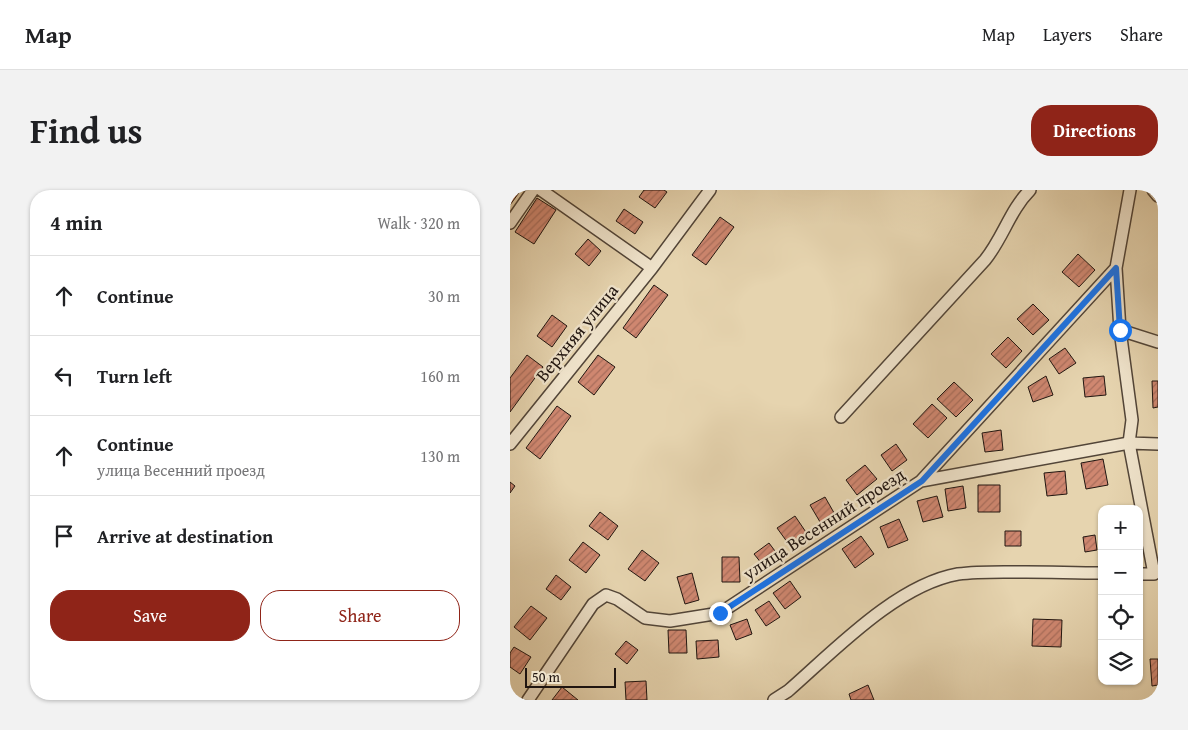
<!DOCTYPE html>
<meta charset="utf-8">
<style>
:root{--surface:#fff;--page:#f2f2f2;--text:#202124;--muted:#757577;--line:#e0e0e0;--accent:#8f2418}
body{margin:0;font-family:"Gentium Book Plus",serif;background:var(--page);color:var(--text)}
.controls{position:absolute;right:15px;bottom:15px;display:grid;overflow:hidden;border-radius:10px;box-shadow:0 1px 4px #0004}
.controls button{width:45px;height:45px;display:grid;place-items:center;padding:0;border:0;border-bottom:1px solid var(--line);background:var(--surface);color:var(--text);font:25px sans-serif}
.scale{position:absolute;left:15px;bottom:12px;width:91px;box-sizing:border-box;padding-left:5px;border:2px solid #201510;border-top:0;font-size:14px;line-height:18px;white-space:nowrap;color:#201510;-webkit-text-stroke:4px #efe3cb;paint-order:stroke}
.stop{position:absolute;width:15px;height:15px;margin:-11px;border:4px solid #1a73e8;border-radius:50%;background:#fff}
.stop.end{background:#1a73e8;border-color:#fff;box-shadow:0 1px 5px #0008}
.list{margin:0;padding:0;list-style:none}
h2{display:flex;justify-content:space-between;align-items:center;height:65px;margin:0;padding:0 20px;font-size:21px}
h2 small{font-size:16px;font-weight:400;color:var(--muted)}
.list li{display:grid;grid-template-columns:32px 1fr auto;gap:15px;align-items:center;box-sizing:border-box;height:80px;padding:0 20px;border-top:1px solid var(--line)}
.list b{display:block;font-size:19px;white-space:nowrap}
.list p{margin:0;font-size:16px;white-space:nowrap;color:var(--muted)}
.list em{font-size:16px;font-style:normal;color:var(--muted)}
.actions{display:flex;gap:10px;padding:15px 20px}
.actions a{flex:1;padding:11px 0;border:1px solid var(--accent);border-radius:20px;text-align:center;font-size:18px;color:var(--accent)}
.actions .main{background:var(--accent);color:#fff}
.icon{flex:none;width:28px;height:28px;fill:none;stroke:currentColor;stroke-width:2;stroke-linecap:round;stroke-linejoin:round}
.map{position:relative;flex:none;width:648px;height:510px;overflow:hidden;border-radius:20px}
header{display:flex;align-items:center;gap:30px;box-sizing:border-box;height:70px;padding:0 25px;background:var(--surface);border-bottom:1px solid var(--line)}
header strong{font-size:24px}
nav{display:flex;gap:28px;margin-inline-start:auto;font-size:18px}
.intro{display:flex;align-items:center;justify-content:space-between;box-sizing:border-box;height:120px;padding:0 30px}
h1{margin:0;font-size:35px}
.button{padding:12px 22px;border-radius:20px;background:var(--accent);color:#fff;font-size:18px;font-weight:700}
main{display:flex;gap:30px;padding:0 30px}
aside{flex:1;background:var(--surface);border-radius:20px;box-shadow:0 1px 4px #0004}
.map>svg:first-child{display:block}
.building{fill:url(#building-hatch);stroke:#201510}
.lines{fill:none;stroke-linecap:round;stroke-linejoin:round}
.minor-casing{stroke:#524538;stroke-width:14}
.minor{stroke:#efe3cb;stroke-width:11}
.route{stroke:#1a73e8;stroke-width:6}
.labels{text-anchor:middle;stroke-width:4.5;stroke-linejoin:round;paint-order:stroke}
.street-label{font-size:18px;fill:#201510;stroke:#efe3cb}
</style>
<header>
<strong>Map</strong>
<nav><a>Map</a><a>Layers</a><a>Share</a></nav>
</header>
<div class="intro"><h1>Find us</h1><a class="button">Directions</a></div>
<main>
<aside>
<h2>4 min<small>Walk · 320 m</small></h2>
<ul class="list">
<li><svg class="icon" aria-label="ahead" viewBox="0 0 24 24"><path d="M12 20V5M6 11l6-6 6 6"/></svg><div><b>Continue</b></div><em>30 m</em></li>
<li><svg class="icon" aria-label="left" viewBox="0 0 24 24"><path d="M17 20v-9H6M10 6l-5 5 5 5"/></svg><div><b>Turn left</b></div><em>160 m</em></li>
<li><svg class="icon" aria-label="ahead" viewBox="0 0 24 24"><path d="M12 20V5M6 11l6-6 6 6"/></svg><div><b>Continue</b><p>улица Весенний проезд</p></div><em>130 m</em></li>
<li><svg class="icon" aria-label="arrive" viewBox="0 0 24 24"><path d="M6 21V4h12l-3 4 3 4H6"/></svg><div><b>Arrive at destination</b></div></li>
</ul>
<div class="actions"><a class="main">Save</a><a>Share</a></div>
</aside>
<div class="map">
<svg width="648" height="510" viewBox="0 0 648 510">
<defs>
<pattern id="building-hatch" width="6" height="6" patternUnits="userSpaceOnUse" patternTransform="scale(1.25)"><rect width="6" height="6" fill="#cf8770"/><path d="M-1 1l2-2M0 6l6-6M5 7l2-2" fill="none" stroke="#a86d5b"/></pattern>
</defs>
<rect width="100%" height="100%" fill="#e6d4af"/>
<filter id="stains"><feTurbulence type="fractalNoise" baseFrequency=".004" numOctaves="4"/><feColorMatrix values="0 0 0 0 .2 0 0 0 0 .09 0 0 0 0 .02 0 0 0 .5 -.17"/></filter>
<radialGradient id="worn" r=".72"><stop offset=".6" stop-color="#630" stop-opacity="0"/><stop offset="1" stop-color="#630" stop-opacity=".3"/></radialGradient>
<path class="building" d="M 0,0 L 11,0 L 0,15 Z
M 134,0 L 154,0 L 157,2 L 145,18 L 129,7 Z
M 27,8 L 46,20 L 24,54 L 5,42 Z
M 114,19 L 133,32 L 125,44 L 106,31 Z
M 210,27 L 224,37 L 196,75 L 182,65 Z
M 78,49 L 91,61 L 79,76 L 65,64 Z
M 568,64 L 585,80 L 569,97 L 552,82 Z
M 144,95 L 158,105 L 126,148 L 113,138 Z
M 523,114 L 539,130 L 523,145 L 507,129 Z
M 42,125 L 57,136 L 42,157 L 27,146 Z
M 498,147 L 512,161 L 496,178 L 481,164 Z
M 555,158 L 566,173 L 549,184 L 539,169 Z
M 17,165 L 33,177 L 0,222 L 0,188 Z
M 88,165 L 105,177 L 84,205 L 68,192 Z
M 536,186 L 543,205 L 523,212 L 518,197 Z
M 594,186 L 596,205 L 575,207 L 573,188 Z
M 642,191 L 648,191 L 648,217 L 643,218 Z
M 444,192 L 463,210 L 446,227 L 427,209 Z
M 422,214 L 437,228 L 418,248 L 403,234 Z
M 47,216 L 61,226 L 30,269 L 16,258 Z
M 491,240 L 493,260 L 475,262 L 472,243 Z
M 386,254 L 397,270 L 382,281 L 371,265 Z
M 593,269 L 598,295 L 576,299 L 571,273 Z
M 355,275 L 367,289 L 347,305 L 336,290 Z
M 555,281 L 557,304 L 537,306 L 534,283 Z
M 0,292 L 5,296 L 0,303 Z
M 468,295 L 490,295 L 490,322 L 468,322 Z
M 453,296 L 456,318 L 438,321 L 435,299 Z
M 427,306 L 433,327 L 413,332 L 407,311 Z
M 315,307 L 327,328 L 313,337 L 300,315 Z
M 90,322 L 108,336 L 98,350 L 79,336 Z
M 285,326 L 300,348 L 283,360 L 267,338 Z
M 389,329 L 398,350 L 378,358 L 370,337 Z
M 495,341 L 511,341 L 511,356 L 495,356 Z
M 585,345 L 587,360 L 575,362 L 573,347 Z
M 351,346 L 364,364 L 345,378 L 332,359 Z
M 73,352 L 90,365 L 76,383 L 59,370 Z
M 259,353 L 271,369 L 256,379 L 244,364 Z
M 132,360 L 149,373 L 135,391 L 118,379 Z
M 212,367 L 229,367 L 230,392 L 212,392 Z
M 182,383 L 189,410 L 175,414 L 167,387 Z
M 46,385 L 61,397 L 51,410 L 36,399 Z
M 280,391 L 291,407 L 275,419 L 263,403 Z
M 259,411 L 270,427 L 256,436 L 245,420 Z
M 21,416 L 37,428 L 20,450 L 4,437 Z
M 237,429 L 242,444 L 226,450 L 220,435 Z
M 523,429 L 552,430 L 551,457 L 522,456 Z
M 158,440 L 176,440 L 177,463 L 159,463 Z
M 208,450 L 209,467 L 187,469 L 186,451 Z
M 116,451 L 128,460 L 117,474 L 105,464 Z
M 4,457 L 21,467 L 10,484 L 0,477 L 0,463 Z
M 640,469 L 648,469 L 648,495 L 642,496 Z
M 136,491 L 137,510 L 116,510 L 115,492 Z
M 358,495 L 364,510 L 341,510 L 339,504 Z
M 52,497 L 68,510 L 42,510 Z"/>
<g class="lines">
<g class="minor-casing">
<path id="minor" d="M 31,0 L 142,78 L 200,0
M 643,0 L 648,6
M 0,33 L 23,0
M 606,78 L 610,140 L 622,230 L 619,253 L 648,254
M 610,140 L 648,152
M 331,227 L 475,70 C 493,48 500,20 520,0
M 0,254 L 142,78
M 411,291 L 606,78 L 620,0
M 629,384 L 644,384 L 648,381
M 18,510 L 83,414 L 96,405 L 107,409 L 135,428 L 160,431 L 210,423 L 411,291 L 619,253 L 644,384
M 264,510 L 278,501 C 324,461 386,395 448,384 C 470,381 493,382 516,382 C 541,382 566,383 592,383"/>
</g>
<use href="#minor" class="minor"/>
</g>
<g class="lines">
<path class="route" d="M 210,423 L 412,291 L 606,78 L 610,140"/>
</g>
<g class="labels">
<g class="street-label">
<text transform="translate(67 143) rotate(-51)" y="6">Верхняя улица</text>
<text transform="translate(314 334) rotate(-33)" y="6">улица Весенний проезд</text>
</g>
</g>
<rect width="100%" height="100%" filter="url(#stains)"/>
<rect width="100%" height="100%" fill="url(#worn)"/>
</svg>
<div class="controls">
<button>+</button>
<button>−</button>
<button><svg class="icon" aria-label="locate" viewBox="0 0 24 24"><circle cx="12" cy="12" r="6"/><path d="M12 2v4M12 18v4M2 12h4M18 12h4"/></svg></button>
<button><svg class="icon" aria-label="layers" viewBox="0 0 24 24"><path d="M12 4l9 5-9 5-9-5zM3 14l9 5 9-5"/></svg></button>
</div>
<div class="scale">50 m</div>
<div class="stop" style="left:610px;top:140px"></div>
<div class="stop end" style="left:210px;top:423px"></div>
</div>
</main>
